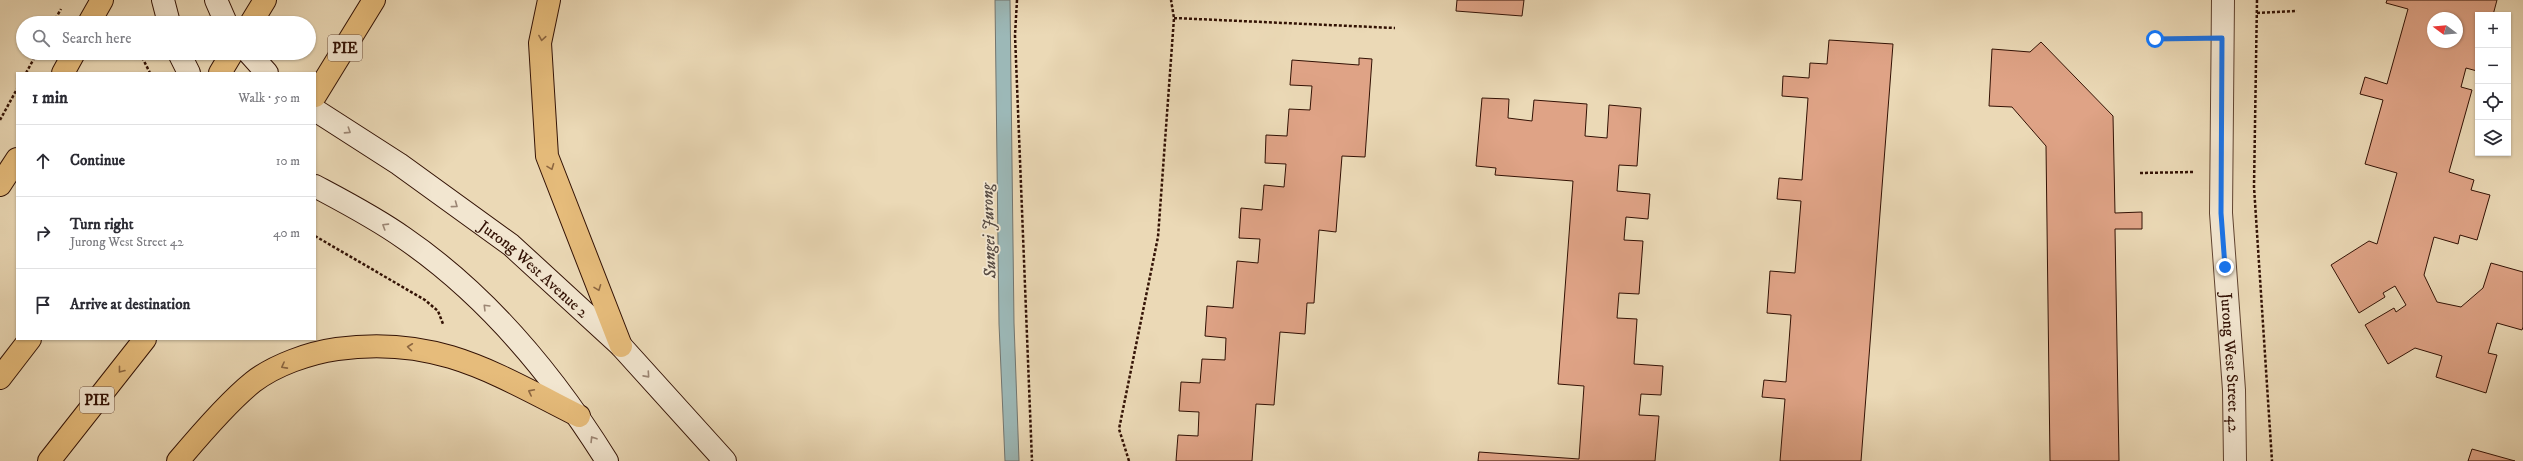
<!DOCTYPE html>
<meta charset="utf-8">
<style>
:root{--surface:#fff;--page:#f7f7f7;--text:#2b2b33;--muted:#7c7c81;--line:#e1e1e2}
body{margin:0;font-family:"IM FELL DW Pica",serif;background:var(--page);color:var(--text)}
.controls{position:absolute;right:12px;top:12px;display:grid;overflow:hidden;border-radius:0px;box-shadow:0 1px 3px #0004}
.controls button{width:36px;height:36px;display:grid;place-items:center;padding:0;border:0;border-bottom:1px solid var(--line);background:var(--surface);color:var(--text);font:20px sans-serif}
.compass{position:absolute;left:2427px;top:12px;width:36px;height:36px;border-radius:50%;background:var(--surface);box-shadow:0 1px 3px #0004;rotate:286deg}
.stop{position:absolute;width:12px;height:12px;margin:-9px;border:3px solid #1a73e8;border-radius:50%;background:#fff}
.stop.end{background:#1a73e8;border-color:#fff;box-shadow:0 1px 4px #0008}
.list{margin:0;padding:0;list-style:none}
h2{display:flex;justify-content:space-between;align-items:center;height:52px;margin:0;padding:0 16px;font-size:17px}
h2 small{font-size:13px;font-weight:400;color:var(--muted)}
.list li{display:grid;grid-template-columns:26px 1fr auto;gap:12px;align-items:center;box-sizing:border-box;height:72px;padding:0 16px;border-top:1px solid var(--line)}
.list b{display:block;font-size:15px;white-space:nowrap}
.list p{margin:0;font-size:13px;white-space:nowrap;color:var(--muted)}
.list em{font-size:13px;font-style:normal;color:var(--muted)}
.icon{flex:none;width:22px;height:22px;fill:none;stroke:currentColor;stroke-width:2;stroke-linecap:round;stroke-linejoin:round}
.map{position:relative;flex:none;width:2523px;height:461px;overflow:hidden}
.search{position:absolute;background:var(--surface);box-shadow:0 1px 3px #0004;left:16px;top:16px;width:300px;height:44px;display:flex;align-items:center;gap:10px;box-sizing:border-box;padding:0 14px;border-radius:22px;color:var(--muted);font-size:15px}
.panel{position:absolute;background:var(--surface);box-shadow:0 1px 3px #0004;left:16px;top:72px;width:300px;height:268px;border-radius:0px}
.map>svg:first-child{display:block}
.water{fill:#9cb8b7;stroke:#72756f}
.building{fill:#dfa386;stroke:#321104;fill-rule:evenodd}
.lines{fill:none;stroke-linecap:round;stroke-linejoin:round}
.minor-casing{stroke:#604330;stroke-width:24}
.secondary-casing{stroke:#321104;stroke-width:24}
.motorway-casing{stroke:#321104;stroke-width:24}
.path{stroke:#321104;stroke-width:2.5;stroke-dasharray:3 2;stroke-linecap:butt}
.minor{stroke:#f2e6d0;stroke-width:22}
.secondary{stroke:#f2e6d0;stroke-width:22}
.motorway{stroke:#e6bc7b;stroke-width:22}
.oneway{stroke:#8c6640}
.oneway2{stroke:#9c8674}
.route{stroke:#1a73e8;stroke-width:5}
.labels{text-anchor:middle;stroke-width:3.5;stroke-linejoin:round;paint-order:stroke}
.shield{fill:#f2e6d0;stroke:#6c5141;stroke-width:1}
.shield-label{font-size:15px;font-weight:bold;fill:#321104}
.street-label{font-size:16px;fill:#321104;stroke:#f2e6d0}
.water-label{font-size:17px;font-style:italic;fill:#574b43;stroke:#f2e6d0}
</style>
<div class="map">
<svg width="2523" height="461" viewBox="0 0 2523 461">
<rect width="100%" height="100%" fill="#ebd9b6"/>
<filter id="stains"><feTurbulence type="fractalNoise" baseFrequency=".005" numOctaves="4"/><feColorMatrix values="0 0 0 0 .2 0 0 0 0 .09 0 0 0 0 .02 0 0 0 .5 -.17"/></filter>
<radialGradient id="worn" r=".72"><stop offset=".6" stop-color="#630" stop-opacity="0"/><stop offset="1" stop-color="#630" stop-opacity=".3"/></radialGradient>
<path class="water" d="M 995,0 L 1010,0 L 1014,323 L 1019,461 L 1005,461 L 999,324 Z"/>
<path class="building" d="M 1457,0 L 1524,0 L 1522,16 L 1456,11 Z
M 2387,0 L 2497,0 L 2493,15 L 2478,15 L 2478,68 L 2477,71 L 2466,68 L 2461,87 L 2472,90 L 2449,172 L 2474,180 L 2471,190 L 2490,195 L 2477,240 L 2460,235 L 2458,244 L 2434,237 L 2424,275 L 2437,302 L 2461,307 L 2483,288 L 2491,263 L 2523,272 L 2523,327 L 2522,330 L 2497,323 L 2488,353 L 2497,355 L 2486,393 L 2436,377 L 2442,356 L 2415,348 L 2388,364 L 2365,325 L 2394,308 L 2396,312 L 2406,305 L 2395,286 L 2383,293 L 2385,297 L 2359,313 L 2331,265 L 2369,241 L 2377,244 L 2397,173 L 2365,164 L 2383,100 L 2360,94 L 2365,77 L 2387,84 L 2408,9 L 2386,3 ZM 2433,18 L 2457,18 L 2457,42 L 2433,42 Z
M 1829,40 L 1893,44 L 1861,461 L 1780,461 L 1785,399 L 1762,397 L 1764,380 L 1786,382 L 1791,315 L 1767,313 L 1770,271 L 1795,273 L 1801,201 L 1777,199 L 1779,178 L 1802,180 L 1808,98 L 1782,96 L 1783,76 L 1809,78 L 1810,63 L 1827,64 Z
M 2041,42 L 2113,116 L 2115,213 L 2142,212 L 2142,229 L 2115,229 L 2119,461 L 2050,461 L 2046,146 L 2012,107 L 1989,106 L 1992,49 L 2030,52 Z
M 1359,58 L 1372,59 L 1365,157 L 1342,156 L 1336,232 L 1319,230 L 1314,303 L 1307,303 L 1305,334 L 1280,332 L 1274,405 L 1256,404 L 1252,461 L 1176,461 L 1178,435 L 1198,436 L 1199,412 L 1179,411 L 1181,382 L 1200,383 L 1202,359 L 1225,360 L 1226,338 L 1205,336 L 1207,306 L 1233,308 L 1237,261 L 1258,263 L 1260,239 L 1239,238 L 1241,208 L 1262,210 L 1264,185 L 1284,187 L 1286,164 L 1265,163 L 1266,135 L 1287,136 L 1289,109 L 1310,110 L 1312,86 L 1290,85 L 1292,60 L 1359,65 Z
M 1482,98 L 1509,99 L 1508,118 L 1532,121 L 1534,100 L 1587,104 L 1585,136 L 1607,138 L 1609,105 L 1641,108 L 1637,166 L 1619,165 L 1617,191 L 1650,194 L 1648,219 L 1626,217 L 1624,240 L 1643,241 L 1639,294 L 1619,293 L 1617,318 L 1637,319 L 1634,364 L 1663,366 L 1661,395 L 1641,394 L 1639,415 L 1659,416 L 1655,461 L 1478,461 L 1479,452 L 1579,459 L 1584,386 L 1558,384 L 1573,181 L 1495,175 L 1496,168 L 1476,166 Z
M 2472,449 L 2515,461 L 2468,461 Z"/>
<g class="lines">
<g class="minor-casing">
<g id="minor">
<path id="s1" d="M 2223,0 L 2221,213 L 2234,390 L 2235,461"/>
</g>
</g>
<g class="secondary-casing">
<g id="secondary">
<path d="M 163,0 L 169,23"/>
<path d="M 216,0 L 226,23"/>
<path d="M 179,53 L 189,73"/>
<path d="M 249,53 L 267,73"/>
<path id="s2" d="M 315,110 L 399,164 L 511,245 L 621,346 L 725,461"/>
<path d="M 315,186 C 345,202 376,218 404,238 C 487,295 554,376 607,461"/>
</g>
</g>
<g class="motorway-casing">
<path id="motorway" d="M 549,0 L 540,43 L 547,156 L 621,346
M 89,23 L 102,0
M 251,23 L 265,0
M 63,73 L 74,53
M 220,73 L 232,53
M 315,96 L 374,0
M 0,185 L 17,159
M 0,378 L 30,339
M 49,461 L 145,339
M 178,461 C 199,436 228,402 253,382 C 275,365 309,353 337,349 C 436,335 494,373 579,416"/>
</g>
<path class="path" d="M 1017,0 L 1015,35 L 1032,461
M 2257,0 L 2254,187 L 2272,461
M 2257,13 L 2297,11
M 1174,18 L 1395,28
M 53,23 L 61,9
M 2155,39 L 2193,39
M 140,53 L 150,73
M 26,73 L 37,53
M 0,120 L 17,89
M 2140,173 L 2193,172
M 315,236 L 425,300 L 438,311 L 443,324
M 1129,461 L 1119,429 L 1158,237 L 1174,18 L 1171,0"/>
<use href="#minor" class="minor"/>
<use href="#secondary" class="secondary"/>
<use href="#motorway" class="motorway"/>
</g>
<defs><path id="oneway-chevron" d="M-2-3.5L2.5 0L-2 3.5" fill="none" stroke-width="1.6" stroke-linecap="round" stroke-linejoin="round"/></defs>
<g class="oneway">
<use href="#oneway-chevron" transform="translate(542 38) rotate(99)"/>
<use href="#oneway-chevron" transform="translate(551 167) rotate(69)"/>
<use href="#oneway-chevron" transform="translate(598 288) rotate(69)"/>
<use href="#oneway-chevron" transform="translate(410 347) rotate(-173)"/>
<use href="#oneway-chevron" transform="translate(284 366) rotate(152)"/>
<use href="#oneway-chevron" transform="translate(121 370) rotate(128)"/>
<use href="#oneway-chevron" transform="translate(531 392) rotate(-153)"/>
</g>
<g class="oneway2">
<use href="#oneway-chevron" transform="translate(348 131) rotate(33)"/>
<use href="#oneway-chevron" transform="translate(455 205) rotate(36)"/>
<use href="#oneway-chevron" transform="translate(385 226) rotate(-148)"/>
<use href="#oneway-chevron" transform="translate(486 307) rotate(-135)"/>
<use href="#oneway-chevron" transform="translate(647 375) rotate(48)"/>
<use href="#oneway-chevron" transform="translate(593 439) rotate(-122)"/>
</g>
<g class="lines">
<path class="route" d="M 2155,39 L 2222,38 L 2221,213 L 2225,267"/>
</g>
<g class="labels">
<g class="shield">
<rect x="328" y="35" width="34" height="26" rx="3"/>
<rect x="80" y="387" width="34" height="26" rx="3"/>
</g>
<g class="shield-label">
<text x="345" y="53">PIE</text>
<text x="97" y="405">PIE</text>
</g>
<g class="street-label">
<text dy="6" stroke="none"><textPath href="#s2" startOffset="271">Jurong West Avenue 2</textPath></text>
<text dy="6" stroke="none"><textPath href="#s1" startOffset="363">Jurong West Street 42</textPath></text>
</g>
<g class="water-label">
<text transform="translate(988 231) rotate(-92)" y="6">Sungei Jurong</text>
</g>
</g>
<rect width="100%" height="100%" filter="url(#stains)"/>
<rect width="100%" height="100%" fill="url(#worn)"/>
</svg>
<div class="controls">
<button>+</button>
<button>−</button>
<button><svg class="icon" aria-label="locate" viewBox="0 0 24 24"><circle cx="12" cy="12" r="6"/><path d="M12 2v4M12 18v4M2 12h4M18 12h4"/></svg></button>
<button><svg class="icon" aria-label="layers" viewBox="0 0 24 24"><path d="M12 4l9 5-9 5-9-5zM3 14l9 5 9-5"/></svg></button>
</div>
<svg class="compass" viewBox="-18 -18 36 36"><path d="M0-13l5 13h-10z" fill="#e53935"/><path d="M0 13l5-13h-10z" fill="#7c7c81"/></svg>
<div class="stop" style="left:2155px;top:39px"></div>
<div class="stop end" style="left:2225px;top:267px"></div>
<div class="search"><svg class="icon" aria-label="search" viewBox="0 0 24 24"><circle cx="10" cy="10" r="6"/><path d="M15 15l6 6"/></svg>Search here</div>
<section class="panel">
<h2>1 min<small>Walk · 50 m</small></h2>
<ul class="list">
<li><svg class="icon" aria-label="ahead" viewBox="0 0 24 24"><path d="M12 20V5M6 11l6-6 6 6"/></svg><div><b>Continue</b></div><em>10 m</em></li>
<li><svg class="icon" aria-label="right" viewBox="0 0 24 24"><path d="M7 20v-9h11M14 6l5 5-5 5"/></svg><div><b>Turn right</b><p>Jurong West Street 42</p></div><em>40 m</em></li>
<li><svg class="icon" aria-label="arrive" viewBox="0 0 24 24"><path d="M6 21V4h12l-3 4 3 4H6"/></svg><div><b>Arrive at destination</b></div></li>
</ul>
</section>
</div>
